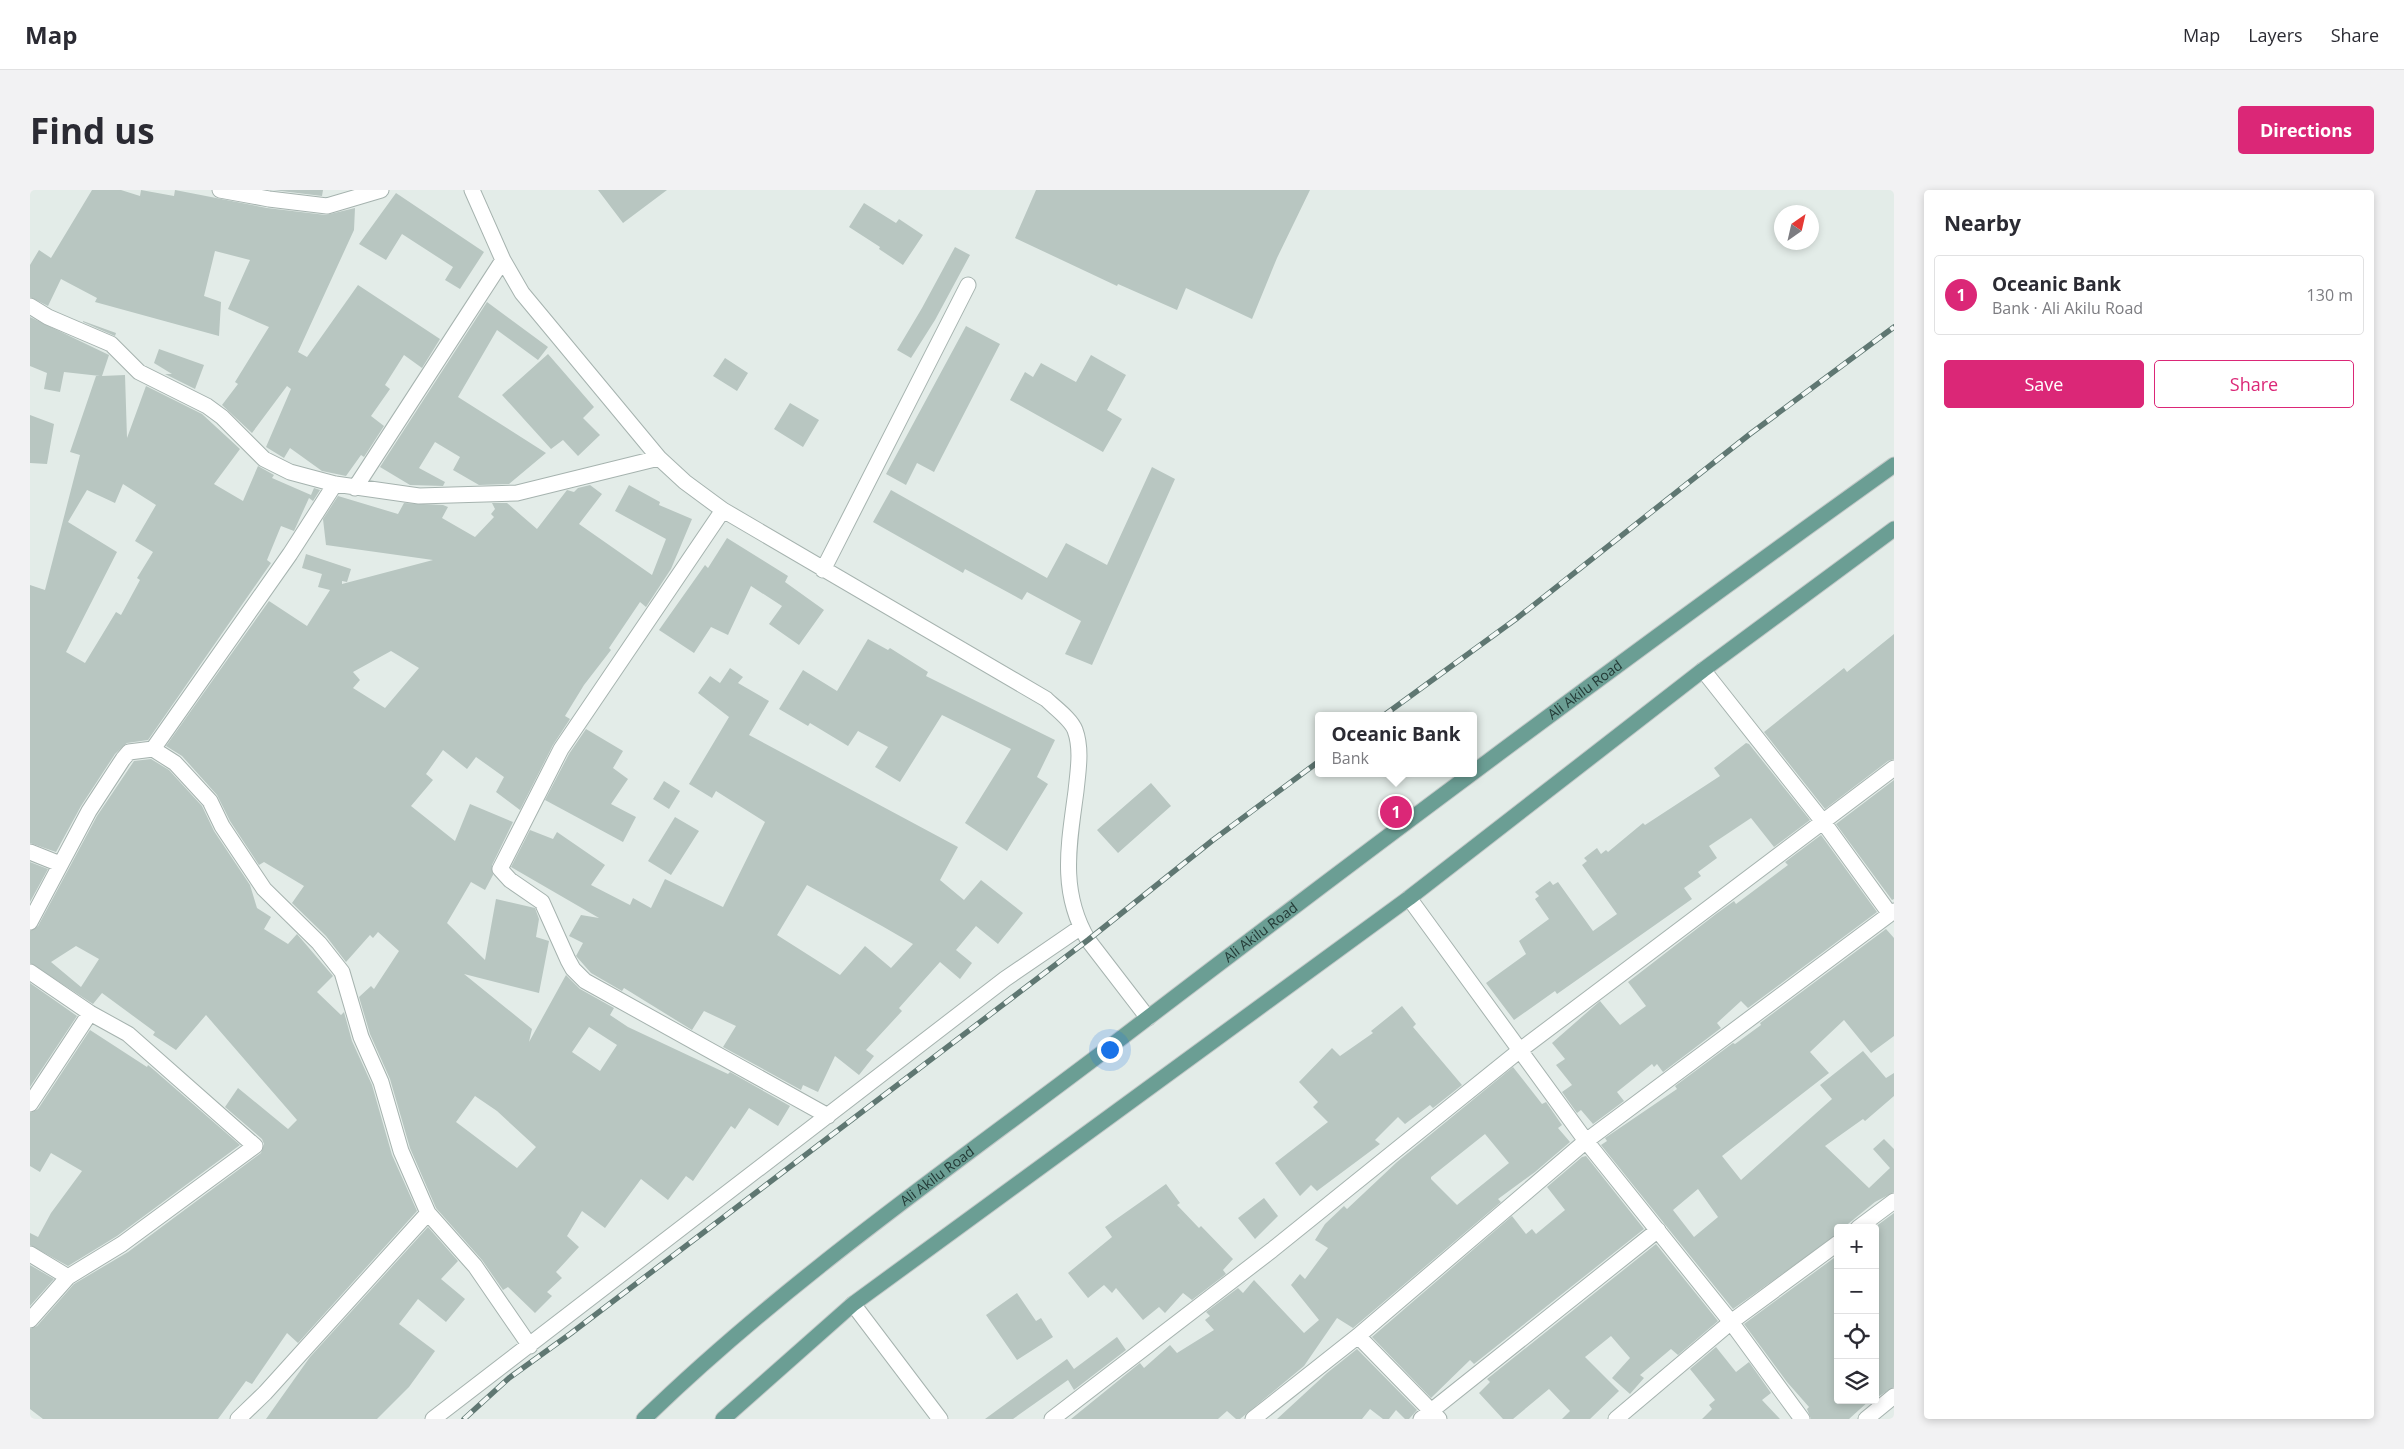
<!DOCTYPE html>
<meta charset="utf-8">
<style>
:root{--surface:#fff;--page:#f2f2f3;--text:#2b2b33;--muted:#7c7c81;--line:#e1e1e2;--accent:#db2777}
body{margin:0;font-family:"Open Sans",sans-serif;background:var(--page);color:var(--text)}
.controls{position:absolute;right:15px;bottom:15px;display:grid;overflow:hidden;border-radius:5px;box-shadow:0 2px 8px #0003}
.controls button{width:45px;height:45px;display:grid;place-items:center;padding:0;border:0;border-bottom:1px solid var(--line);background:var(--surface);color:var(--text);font:25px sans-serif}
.compass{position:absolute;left:1744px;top:15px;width:45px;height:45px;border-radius:50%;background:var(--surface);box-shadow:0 2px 8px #0003;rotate:34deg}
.you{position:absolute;left:1079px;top:859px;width:18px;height:18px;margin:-12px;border:4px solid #fff;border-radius:50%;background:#1a73e8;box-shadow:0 0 0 8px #1a73e833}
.badge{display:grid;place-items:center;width:32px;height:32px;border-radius:50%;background:var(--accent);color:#fff;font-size:16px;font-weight:700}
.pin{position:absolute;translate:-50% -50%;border:2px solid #fff;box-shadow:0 1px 5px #0006}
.popup{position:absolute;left:1285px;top:522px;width:162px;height:65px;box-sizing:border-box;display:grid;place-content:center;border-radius:5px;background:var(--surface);filter:drop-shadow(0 1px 4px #0005);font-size:16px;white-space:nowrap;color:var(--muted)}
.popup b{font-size:19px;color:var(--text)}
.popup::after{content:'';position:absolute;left:50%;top:100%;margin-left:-10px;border:10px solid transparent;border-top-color:var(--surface)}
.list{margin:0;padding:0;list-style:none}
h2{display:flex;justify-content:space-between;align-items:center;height:65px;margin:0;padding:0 20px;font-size:21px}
h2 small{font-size:16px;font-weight:400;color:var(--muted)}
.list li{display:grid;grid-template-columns:32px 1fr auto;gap:15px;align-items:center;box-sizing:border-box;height:80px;margin:0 10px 10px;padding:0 10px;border:1px solid var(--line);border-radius:5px}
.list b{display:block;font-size:19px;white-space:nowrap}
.list p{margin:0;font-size:16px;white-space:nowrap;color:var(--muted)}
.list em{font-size:16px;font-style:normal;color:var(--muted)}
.actions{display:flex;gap:10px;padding:15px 20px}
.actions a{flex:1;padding:11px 0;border:1px solid var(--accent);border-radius:5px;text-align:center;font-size:18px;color:var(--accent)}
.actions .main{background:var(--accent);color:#fff}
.icon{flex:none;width:28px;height:28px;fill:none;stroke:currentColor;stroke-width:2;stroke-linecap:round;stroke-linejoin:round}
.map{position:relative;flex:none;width:1864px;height:1229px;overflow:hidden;border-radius:5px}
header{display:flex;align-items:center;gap:30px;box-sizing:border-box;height:70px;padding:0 25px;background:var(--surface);border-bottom:1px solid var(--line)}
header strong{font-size:24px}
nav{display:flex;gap:28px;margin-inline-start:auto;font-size:18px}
.intro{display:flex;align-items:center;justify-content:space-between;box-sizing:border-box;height:120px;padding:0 30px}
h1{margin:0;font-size:35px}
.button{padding:12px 22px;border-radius:5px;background:var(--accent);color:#fff;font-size:18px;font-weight:700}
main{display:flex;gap:30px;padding:0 30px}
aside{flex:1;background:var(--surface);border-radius:5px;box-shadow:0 2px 8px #0003}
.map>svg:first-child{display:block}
.building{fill:#b8c6c1;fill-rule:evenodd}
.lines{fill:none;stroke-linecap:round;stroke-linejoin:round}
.street-casing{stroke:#a6b3af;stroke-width:17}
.primary-casing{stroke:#c2c8c7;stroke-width:17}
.street{stroke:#fff;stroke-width:15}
.primary{stroke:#6b9e94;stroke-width:15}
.rail-casing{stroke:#5f7772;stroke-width:5.5}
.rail{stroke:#f3f8f6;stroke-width:4;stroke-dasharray:11;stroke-linecap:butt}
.labels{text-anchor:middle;stroke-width:5;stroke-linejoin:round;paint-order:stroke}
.street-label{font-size:14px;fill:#243b37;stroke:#f3f8f6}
</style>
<header>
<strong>Map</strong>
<nav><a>Map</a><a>Layers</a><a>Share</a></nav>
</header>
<div class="intro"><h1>Find us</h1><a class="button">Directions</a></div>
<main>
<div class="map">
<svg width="1864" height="1229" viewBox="0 0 1864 1229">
<rect width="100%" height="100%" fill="#e3ece8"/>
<path class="building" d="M 62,0 L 91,0 L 110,6 L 111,0 L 144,6 L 145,0 L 237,18 L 296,25 L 325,18 L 324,40 L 268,162 L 277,167 L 328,95 L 410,149 L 392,178 L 374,165 L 355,195 L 360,199 L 341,226 L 354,236 L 334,267 L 331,265 L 316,286 L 292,281 L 260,258 L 254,268 L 236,257 L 261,199 L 257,196 L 222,243 L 192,215 L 208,194 L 205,192 L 239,137 L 198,119 L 220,70 L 185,61 L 174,106 L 191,112 L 189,146 L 65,112 L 67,108 L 31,89 L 18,116 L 0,107 L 0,75 L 9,60 L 21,68 Z
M 243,0 L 293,0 L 292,6 Z
M 568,0 L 637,0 L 593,33 Z
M 1006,0 L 1280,0 L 1247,68 L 1222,129 L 1156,98 L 1147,120 L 1088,94 L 1087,96 L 985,48 Z
M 366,3 L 454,62 L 430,99 L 415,90 L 423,77 L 372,44 L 356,70 L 329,54 Z
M 834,13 L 866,33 L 869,29 L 893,45 L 873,75 L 849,59 L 850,57 L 819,37 Z
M 925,57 L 940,65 L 905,130 L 881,168 L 867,160 L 892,118 Z
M 457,112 L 518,157 L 508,170 L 467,140 L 428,207 L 516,263 L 479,294 L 449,295 L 423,280 L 430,267 L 405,252 L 389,278 L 415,292 L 413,296 L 380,295 L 350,277 Z
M 0,127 L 79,165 L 72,186 L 95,185 L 97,248 L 116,196 L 172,224 L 210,259 L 184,294 L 213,311 L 228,276 L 244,285 L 242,288 L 281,305 L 284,298 L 290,300 L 283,311 L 279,308 L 264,341 L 251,336 L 237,370 L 241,373 L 118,550 L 97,553 L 85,564 L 51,616 L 26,662 L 0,653 L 0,395 L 15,400 L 50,265 L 40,262 L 66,186 L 70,186 L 34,182 L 30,202 L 14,199 L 17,183 L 0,176 ZM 93,294 L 126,315 L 105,351 L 123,362 L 107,388 L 110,390 L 91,425 L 86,422 L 55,473 L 36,462 L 87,362 L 38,332 L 57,300 L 85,313 Z
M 53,131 L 86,143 L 85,146 L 53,132 Z
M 936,136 L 970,154 L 904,282 L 887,273 L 876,295 L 856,284 Z
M 129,159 L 174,175 L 165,199 L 135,184 L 142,184 L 124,173 Z
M 518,164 L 564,217 L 553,228 L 570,245 L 548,266 L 533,250 L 521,259 L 472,205 Z
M 1061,165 L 1096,185 L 1077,220 L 1092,229 L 1073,262 L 980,210 L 995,182 L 1003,187 L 1011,173 L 1046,192 Z
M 695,168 L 718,183 L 707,201 L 683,186 Z
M 760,213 L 789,230 L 773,257 L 744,239 Z
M 0,225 L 24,234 L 17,274 L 0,273 Z
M 1122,277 L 1145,289 L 1062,475 L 1035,464 L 1051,431 L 997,402 L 992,410 L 935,379 L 933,383 L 843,332 L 861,300 L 1017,388 L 1036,353 L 1077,375 Z
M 560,295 L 572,304 L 549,334 L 622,385 L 636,349 L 585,321 L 599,295 L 630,312 L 629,315 L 662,329 L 641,379 L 616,417 L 610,412 L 579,458 L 581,460 L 554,495 L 535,526 L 540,529 L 523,555 L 490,620 L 466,602 L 474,587 L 446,567 L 437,579 L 413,560 L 396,584 L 403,590 L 381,616 L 425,651 L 440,614 L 483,632 L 462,675 L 463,685 L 455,700 L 441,692 L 417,733 L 455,770 L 466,709 L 505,718 L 509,729 L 506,747 L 519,751 L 509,803 L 434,784 L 502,839 L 499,852 L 536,785 L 550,799 L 584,818 L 580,825 L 598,837 L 698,884 L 700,882 L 760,916 L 748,936 L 719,918 L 705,939 L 701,936 L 663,991 L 656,986 L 638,1010 L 611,989 L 575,1038 L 552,1021 L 537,1046 L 549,1057 L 526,1082 L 532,1088 L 517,1102 L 522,1106 L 505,1123 L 478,1097 L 473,1100 L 452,1070 L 406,1018 L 380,958 L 360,889 L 340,844 L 329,807 L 341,796 L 344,799 L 369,761 L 348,742 L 343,748 L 340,745 L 316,772 L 296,746 L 262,713 L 274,696 L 234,672 L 229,675 L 200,631 L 187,605 L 152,566 L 136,556 L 239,411 L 277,436 L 300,400 L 288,397 L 292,384 L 272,378 L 276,364 L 321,379 L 317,392 L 312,391 L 312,394 L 403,370 L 296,355 L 293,329 L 308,306 L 368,324 L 374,313 L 413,315 L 418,317 L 412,328 L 445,347 L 464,327 L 461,324 L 465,319 L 462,313 L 477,313 L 507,339 L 537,300 L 544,302 L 548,298 ZM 361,461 L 389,478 L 355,518 L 323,498 L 330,490 L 323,482 ZM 559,837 L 587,855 L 570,881 L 542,862 ZM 445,906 L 467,921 L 506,957 L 487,978 L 426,932 Z
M 697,348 L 758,386 L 755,392 L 794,420 L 769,455 L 739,434 L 752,416 L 721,396 L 698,445 L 681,437 L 664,463 L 629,440 L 675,375 L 678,378 Z
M 1864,444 L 1864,569 L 1858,571 L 1795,619 L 1734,542 L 1814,478 L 1817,482 Z
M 838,449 L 858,460 L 860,458 L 898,482 L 896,486 L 1025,550 L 1007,587 L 1018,594 L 977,661 L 935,633 L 981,559 L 912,525 L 870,592 L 845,577 L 858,557 L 828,541 L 818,556 L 780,533 L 778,536 L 749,519 L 773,480 L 807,501 Z
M 700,478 L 713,487 L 708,493 L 739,511 L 719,545 L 928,657 L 910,690 L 934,710 L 951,690 L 993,723 L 968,754 L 946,736 L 926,760 L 942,773 L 930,789 L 910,772 L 869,818 L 872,821 L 836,860 L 844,866 L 829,885 L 805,866 L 788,902 L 773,895 L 771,900 L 693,857 L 706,836 L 674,821 L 662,840 L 594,798 L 592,801 L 561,783 L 546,766 L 553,753 L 539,746 L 551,725 L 569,728 L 481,677 L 500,640 L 523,649 L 527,642 L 575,675 L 561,695 L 600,715 L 603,708 L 621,718 L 635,689 L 693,717 L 735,632 L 686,601 L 682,608 L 659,594 L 699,527 L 668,503 L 680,486 L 690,493 ZM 777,695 L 852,736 L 883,754 L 861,778 L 835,756 L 810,785 L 747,745 Z
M 556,539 L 593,561 L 583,578 L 598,589 L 581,614 L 606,627 L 593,652 L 515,610 L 539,564 Z
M 1716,553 L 1719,554 L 1780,630 L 1744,657 L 1721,628 L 1679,656 L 1687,668 L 1668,682 L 1671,686 L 1654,698 L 1662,709 L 1527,804 L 1525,801 L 1484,830 L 1456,793 L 1496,764 L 1489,751 L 1519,729 L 1505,709 L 1509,706 L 1505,702 L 1520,691 L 1523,695 L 1528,692 L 1563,741 L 1587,724 L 1552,675 L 1557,671 L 1554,668 L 1567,658 L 1571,664 L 1576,660 L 1578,662 L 1613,633 L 1615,635 L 1690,586 L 1684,578 Z
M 121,569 L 139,580 L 172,616 L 184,641 L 220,695 L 227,718 L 241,727 L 234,739 L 258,754 L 267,744 L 303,786 L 287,802 L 311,825 L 314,822 L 322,851 L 342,895 L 362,965 L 387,1021 L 268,1153 L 257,1143 L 222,1194 L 216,1191 L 188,1229 L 13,1229 L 0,1219 L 0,1139 L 7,1136 L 44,1094 L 98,1062 L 231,963 L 234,954 L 232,949 L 195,917 L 208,898 L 258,939 L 267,930 L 176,825 L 146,860 L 123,845 L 125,842 L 72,803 L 63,814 L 0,773 L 0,741 L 8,736 L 67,626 L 104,571 ZM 46,756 L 69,769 L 51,797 L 21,772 Z
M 1864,590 L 1864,709 L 1862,710 L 1806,634 Z
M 634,591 L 650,601 L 639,619 L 623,609 Z
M 1121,593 L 1141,616 L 1088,663 L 1067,640 Z
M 645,627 L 669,641 L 641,685 L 618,671 Z
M 1791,645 L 1847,722 L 1718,818 L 1711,811 L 1687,833 L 1691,838 L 1633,882 L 1627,874 L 1624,877 L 1622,874 L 1587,902 L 1594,911 L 1563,934 L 1551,920 L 1547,923 L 1532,902 L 1542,895 L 1526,875 L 1535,869 L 1522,853 L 1570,811 L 1590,835 L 1616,816 L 1598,792 L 1686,724 L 1704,711 L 1706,714 L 1758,675 L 1755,672 Z
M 0,672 L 18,679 L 0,712 Z
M 1856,739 L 1864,748 L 1864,846 L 1841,863 L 1814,830 L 1780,862 L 1799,883 L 1692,966 L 1711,990 L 1802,909 L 1790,895 L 1833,861 L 1856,888 L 1864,883 L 1864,906 L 1835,931 L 1833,929 L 1795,956 L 1839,998 L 1860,978 L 1843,959 L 1854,949 L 1864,959 L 1864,1002 L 1845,1012 L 1813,1038 L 1808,1038 L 1808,1044 L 1703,1119 L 1571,955 L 1577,951 L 1575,948 L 1647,899 L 1645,896 L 1703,853 L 1705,854 L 1731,835 L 1730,833 ZM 1668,999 L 1688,1027 L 1664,1047 L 1643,1020 Z
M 0,793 L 47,826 L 0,897 Z
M 1372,816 L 1386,834 L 1383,837 L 1432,895 L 1403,918 L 1400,915 L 1375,934 L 1368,927 L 1345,950 L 1350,954 L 1287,1001 L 1281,995 L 1270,1006 L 1245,973 L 1298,932 L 1283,917 L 1288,912 L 1269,892 L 1302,858 L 1310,866 L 1343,843 L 1341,841 Z
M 60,840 L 117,877 L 118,875 L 124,880 L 210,955 L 87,1046 L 38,1076 L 0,1055 L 0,1043 L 8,1047 L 21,1023 L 52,981 L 21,963 L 10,982 L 0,976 L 0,923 L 8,919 Z
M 1483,877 L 1512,914 L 1516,912 L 1532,935 L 1528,938 L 1540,952 L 1505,982 L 1468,1009 L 1471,1012 L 1323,1138 L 1307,1128 L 1274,1176 L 1210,1229 L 1206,1229 L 1197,1221 L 1188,1229 L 1041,1229 L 1110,1173 L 1114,1178 L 1140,1155 L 1147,1163 L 1184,1140 L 1175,1130 L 1180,1126 L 1176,1122 L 1208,1098 L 1213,1103 L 1224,1090 L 1274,1143 L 1289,1130 L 1261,1095 L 1270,1084 L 1275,1089 L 1298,1058 L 1285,1050 L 1295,1034 L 1314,1016 L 1317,1019 L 1367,972 ZM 1455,944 L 1479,973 L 1427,1015 L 1401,989 L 1401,987 Z
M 1556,966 L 1614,1039 L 1444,1174 L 1440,1170 L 1401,1208 L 1342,1147 L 1482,1026 L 1496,1044 L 1502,1039 L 1506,1044 L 1535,1020 L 1517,997 L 1552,967 Z
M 1136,994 L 1150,1013 L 1147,1015 L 1169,1038 L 1171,1036 L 1203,1069 L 1193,1080 L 1196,1084 L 1162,1110 L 1153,1103 L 1135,1123 L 1129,1117 L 1113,1130 L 1086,1098 L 1082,1103 L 1074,1095 L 1058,1108 L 1038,1083 L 1082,1047 L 1075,1037 Z
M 1234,1008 L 1248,1026 L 1225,1049 L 1208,1028 Z
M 1864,1023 L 1864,1197 L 1846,1208 L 1845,1037 Z
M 398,1037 L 428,1071 L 411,1089 L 435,1109 L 416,1132 L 388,1109 L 369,1134 L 405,1161 L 379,1197 L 347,1229 L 236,1229 L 280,1167 Z
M 1626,1054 L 1688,1131 L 1648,1165 L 1641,1159 L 1610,1185 L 1614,1188 L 1600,1204 L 1582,1188 L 1600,1168 L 1581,1146 L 1555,1167 L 1589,1201 L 1560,1229 L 1532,1229 L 1540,1221 L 1519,1199 L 1483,1229 L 1473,1229 L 1449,1203 L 1460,1192 L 1457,1189 Z
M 1808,1065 L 1808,1210 L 1840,1210 L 1819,1229 L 1781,1229 L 1777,1219 L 1779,1217 L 1757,1192 L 1714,1134 Z
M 0,1075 L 24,1089 L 0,1116 Z
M 987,1103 L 1006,1131 L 1011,1128 L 1023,1147 L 987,1170 L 956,1125 Z
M 1087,1147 L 1096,1160 L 1044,1200 L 1038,1190 L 983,1229 L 955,1229 L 1037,1169 L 1044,1179 Z
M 1686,1157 L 1706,1182 L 1719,1172 L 1741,1203 L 1732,1210 L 1750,1229 L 1672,1229 L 1682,1219 L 1679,1215 L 1685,1210 L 1660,1179 Z
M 1327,1159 L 1387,1220 L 1379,1229 L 1375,1229 L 1366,1220 L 1359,1229 L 1353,1229 L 1340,1219 L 1332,1229 L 1247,1229 L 1297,1183 Z"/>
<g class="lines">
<g class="street-casing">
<path id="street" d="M 190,0 L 239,9 L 297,16 L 351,0
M 442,0 L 473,70 L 492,103 L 629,268 L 655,292 L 693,320 L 1016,509 C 1024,517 1041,529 1045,540 C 1052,559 1048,581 1046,601 C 1039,654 1029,701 1058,750 L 1118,828
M 0,116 L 18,127 L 81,154 L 109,182 L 177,216 L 192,227 L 234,269 L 260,282 L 305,294 L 389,306 L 487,303 L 629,268
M 325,298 L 473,70
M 693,320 L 531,559 L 470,679 L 480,690 L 512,712 L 538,770 L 543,779 L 555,791 L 798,926
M 793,380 L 938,95
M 1673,480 L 1794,633 L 1860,724
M 123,559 L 145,573 L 180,611 L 192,636 L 234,699 L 289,753 L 312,782 L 331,847 L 351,892 L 371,961 L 398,1023 L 445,1076 L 500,1156
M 0,662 L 30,674
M 1379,708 L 1556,951 L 1701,1132 L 1772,1229
M 0,732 L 59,621 L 93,569 L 99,562 L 123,559 L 260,364 L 305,294
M 0,782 L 60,823 L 98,844 L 225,956 L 92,1054 L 38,1087 L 0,1130
M 0,914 L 60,823
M 1828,1038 L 1864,1011
M 0,1064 L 38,1087
M 823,1114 L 910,1229
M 1328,1146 L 1409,1229
M 208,1229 L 235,1203 L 398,1023
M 403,1229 L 975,789 L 1051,737
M 1022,1229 L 1242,1060 L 1489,861 L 1864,578
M 1223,1229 L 1328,1146 L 1556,951 L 1864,721
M 1391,1229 L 1628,1040
M 1586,1229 L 1701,1132 L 1808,1053
M 1836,1229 L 1864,1206"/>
</g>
<g class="primary-casing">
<g id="primary">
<path id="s1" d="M 614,1229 C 756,1091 920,978 1077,859 C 1336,661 1598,465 1864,275"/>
<path d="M 693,1229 L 823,1114 L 1379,708 L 1673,480 L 1864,339"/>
</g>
</g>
<use href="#street" class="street"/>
<use href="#primary" class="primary"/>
<g class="rail-casing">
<path id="rail" d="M 1353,526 L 1486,429 L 1720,244 L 1864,137
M 434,1229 L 479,1188 L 540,1144 L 1058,750 L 1183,650 L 1288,572"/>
</g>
<use href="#rail" class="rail"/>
</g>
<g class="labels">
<g class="street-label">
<text dy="5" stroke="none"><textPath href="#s1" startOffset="1191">Ali Akilu Road</textPath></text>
<text dy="5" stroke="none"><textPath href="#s1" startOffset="786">Ali Akilu Road</textPath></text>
<text dy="5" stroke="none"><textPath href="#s1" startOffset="381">Ali Akilu Road</textPath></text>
</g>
</g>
</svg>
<div class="controls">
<button>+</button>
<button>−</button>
<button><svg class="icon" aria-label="locate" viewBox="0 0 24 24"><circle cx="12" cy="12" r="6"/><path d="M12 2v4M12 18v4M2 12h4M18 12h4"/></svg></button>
<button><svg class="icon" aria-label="layers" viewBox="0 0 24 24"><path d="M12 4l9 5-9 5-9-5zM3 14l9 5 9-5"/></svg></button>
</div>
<svg class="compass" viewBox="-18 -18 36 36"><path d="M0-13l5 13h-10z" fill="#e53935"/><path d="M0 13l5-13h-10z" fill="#7c7c81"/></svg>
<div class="you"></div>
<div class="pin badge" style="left:1366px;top:622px">1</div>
<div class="popup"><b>Oceanic Bank</b>Bank</div>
</div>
<aside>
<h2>Nearby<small></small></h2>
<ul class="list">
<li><span class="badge">1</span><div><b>Oceanic Bank</b><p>Bank · Ali Akilu Road</p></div><em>130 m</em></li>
</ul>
<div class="actions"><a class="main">Save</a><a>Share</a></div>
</aside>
</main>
